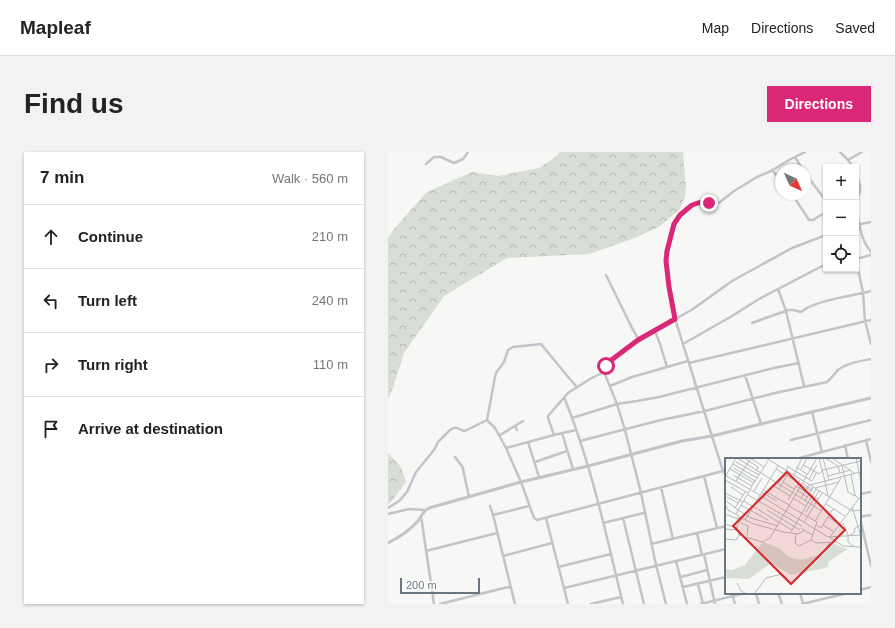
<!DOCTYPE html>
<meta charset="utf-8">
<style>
:root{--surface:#fff;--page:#f2f2f2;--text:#222;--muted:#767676;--line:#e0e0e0;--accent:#db2777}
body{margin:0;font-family:Arial,sans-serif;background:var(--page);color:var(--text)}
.controls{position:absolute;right:12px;top:12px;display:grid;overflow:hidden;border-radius:0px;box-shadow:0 1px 3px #0004}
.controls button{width:36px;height:36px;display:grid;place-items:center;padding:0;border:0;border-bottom:1px solid var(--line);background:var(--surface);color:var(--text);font:20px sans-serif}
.compass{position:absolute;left:387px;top:12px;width:36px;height:36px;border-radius:50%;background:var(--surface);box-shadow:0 1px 3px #0004;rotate:135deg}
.scale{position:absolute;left:12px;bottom:10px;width:80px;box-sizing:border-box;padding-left:4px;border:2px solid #687683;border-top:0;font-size:11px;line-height:14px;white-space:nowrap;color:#687683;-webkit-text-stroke:3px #fff;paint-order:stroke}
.stop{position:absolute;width:12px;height:12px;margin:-9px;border:3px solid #db2777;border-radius:50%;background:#fff}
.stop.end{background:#db2777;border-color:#fff;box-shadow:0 1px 4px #0008}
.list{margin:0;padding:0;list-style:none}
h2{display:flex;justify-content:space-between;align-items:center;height:52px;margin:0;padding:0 16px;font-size:17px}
h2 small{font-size:13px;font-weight:400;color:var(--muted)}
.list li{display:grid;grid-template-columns:26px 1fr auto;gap:12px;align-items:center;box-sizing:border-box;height:64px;padding:0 16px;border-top:1px solid var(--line)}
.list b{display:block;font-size:15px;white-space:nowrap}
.list em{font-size:13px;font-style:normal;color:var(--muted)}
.icon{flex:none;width:22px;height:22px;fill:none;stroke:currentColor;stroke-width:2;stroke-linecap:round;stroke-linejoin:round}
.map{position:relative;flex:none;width:483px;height:452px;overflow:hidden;border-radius:0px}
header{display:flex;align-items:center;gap:24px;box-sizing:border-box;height:56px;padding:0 20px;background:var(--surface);border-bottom:1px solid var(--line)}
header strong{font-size:19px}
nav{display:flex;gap:22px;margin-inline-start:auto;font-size:14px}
.intro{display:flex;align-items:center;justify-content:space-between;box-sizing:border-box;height:96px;padding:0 24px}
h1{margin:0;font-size:28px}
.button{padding:10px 18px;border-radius:0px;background:var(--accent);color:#fff;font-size:14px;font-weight:700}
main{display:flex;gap:24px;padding:0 24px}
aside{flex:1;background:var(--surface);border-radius:0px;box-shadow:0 1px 3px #0004}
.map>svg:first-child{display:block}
.forest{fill:url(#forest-crowns)}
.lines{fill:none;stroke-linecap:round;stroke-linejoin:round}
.minor{stroke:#c1c4c8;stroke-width:2.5}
.tertiary{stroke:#c1c4c8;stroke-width:3}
.route{stroke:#db2777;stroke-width:5}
.inset-road{fill:none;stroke:#b5bbc0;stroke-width:1}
.view{fill:#d62828;fill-opacity:0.15;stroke:#d62828;stroke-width:2}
.inset-edge{fill:none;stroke:#687683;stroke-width:2}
</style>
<header>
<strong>Mapleaf</strong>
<nav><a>Map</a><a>Directions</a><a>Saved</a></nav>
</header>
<div class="intro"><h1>Find us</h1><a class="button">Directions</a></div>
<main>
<aside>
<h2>7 min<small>Walk · 560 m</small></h2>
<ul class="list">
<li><svg class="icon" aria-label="ahead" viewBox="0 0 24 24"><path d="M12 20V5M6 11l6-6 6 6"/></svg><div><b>Continue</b></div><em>210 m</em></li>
<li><svg class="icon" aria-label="left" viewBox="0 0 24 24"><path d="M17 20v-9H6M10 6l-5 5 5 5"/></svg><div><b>Turn left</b></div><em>240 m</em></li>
<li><svg class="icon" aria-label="right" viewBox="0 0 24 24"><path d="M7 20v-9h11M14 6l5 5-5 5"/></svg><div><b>Turn right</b></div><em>110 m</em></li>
<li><svg class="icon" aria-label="arrive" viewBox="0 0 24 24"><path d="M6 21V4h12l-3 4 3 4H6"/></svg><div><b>Arrive at destination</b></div></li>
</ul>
</aside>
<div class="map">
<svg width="483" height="452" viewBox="0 0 483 452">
<defs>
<pattern id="forest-crowns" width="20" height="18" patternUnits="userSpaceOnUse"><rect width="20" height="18" fill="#d8ded6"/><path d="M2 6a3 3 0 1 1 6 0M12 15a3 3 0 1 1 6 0" fill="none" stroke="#b3b9b3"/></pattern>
</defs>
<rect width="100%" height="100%" fill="#f7f7f5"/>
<path class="forest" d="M 171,0 L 295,0 L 298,36 L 297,45 L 291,58 L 271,75 L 244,87 L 201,102 L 119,106 L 56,144 L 16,201 L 5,236 L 0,247 L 0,86 L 5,78 L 39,40 L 84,20 L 110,24 L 151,16 L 170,3 Z
M 0,301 L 13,315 L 18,330 L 3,350 L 0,352 Z"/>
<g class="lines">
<path class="minor" d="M 452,0 L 460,8 L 465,15
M 407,5 L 415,18
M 460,8 L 474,0
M 38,12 L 46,5 L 53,5 L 66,11 L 75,7 L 80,0
M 384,18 L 393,29
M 417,21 L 438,49
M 468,22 C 471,30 476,39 468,46
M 404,42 L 421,68 L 425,68 L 438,60
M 468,60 C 473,75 472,87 483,100
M 468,73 L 483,70
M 468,107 L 475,141 L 477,169 L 483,192
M 468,107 L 483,103
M 218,123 L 244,176 L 251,188
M 390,137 L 398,159 L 416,234
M 364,171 L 386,163 L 401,158 L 405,158 L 413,160 C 427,148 464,144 483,139
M 267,179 L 272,192 L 279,215
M 295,192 L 344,164 L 371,147 L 438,112
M 301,211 L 483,168
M 216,220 L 229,252 L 237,278 L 253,341 L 268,413 L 278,452
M 357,223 L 373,272
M 222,234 L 244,225 L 300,209
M 176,245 C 181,258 186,270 190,283 C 209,338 221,395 235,452
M 424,260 L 434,300
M 184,266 L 229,252 L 249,249 L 271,245 L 386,216 L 411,211
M 99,268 L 107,276 L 118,296 L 133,330 L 146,366 L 149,368 L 335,319
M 127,274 L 129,278
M 174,281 L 185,317
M 112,283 L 135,269
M 166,283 L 160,266 L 160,264 L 180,241 L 202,227 L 216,220 L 217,218 L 218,214 L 222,209 L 251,188 L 305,157 L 344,129 L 404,96 L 438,83
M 403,288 L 483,268
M 478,288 L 483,310
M 192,289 L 273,268 L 317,259 L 387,241 L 439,230 C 444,226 446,222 450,218 C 459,211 472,209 483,207
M 140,290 L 151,325
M 457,293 L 460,307
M 118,296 L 166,283 L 188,278
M 67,305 L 74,314 L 75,317 L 81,345
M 408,307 L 483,287
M 147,310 L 179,299
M 338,323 L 335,319 L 287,167 L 281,135 L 278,109 L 279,99 L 286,72 L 292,63 L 304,53 L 313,50 L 328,52 L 332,50 L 346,39 L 369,25 L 383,19 L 401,8 L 417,0
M 316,324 L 329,376
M 273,335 L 285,387
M 472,342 L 483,340
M 102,354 L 105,363
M 0,356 L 11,349 L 19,340 L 28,320 L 46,298 L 50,290 L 62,278 C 68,273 71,278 77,279 L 99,268 L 107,225 L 108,221 L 116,210 L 120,198 L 125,195 L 153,192 L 181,226 L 189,235
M 0,362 L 21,357 L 36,358
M 33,364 L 46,452
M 472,365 L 483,363
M 158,366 L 180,452
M 235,366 L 256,452
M 472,366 L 483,414
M 215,371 L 256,361
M 309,381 L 314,403
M 263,392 L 338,374
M 38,399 L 109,381
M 316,402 L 327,452
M 115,404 L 164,391
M 288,409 L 299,452
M 170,415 L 223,402
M 293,425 L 319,418
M 310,432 L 315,452
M 295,435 L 338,425
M 176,436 L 338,397
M 472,438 L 483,435
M 344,441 L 347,452
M 368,441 L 371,452
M 390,441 L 394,452
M 412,441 L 415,452
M 52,452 L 120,435 L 123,436
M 127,452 L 105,363 L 141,354
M 203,452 L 233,445
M 313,452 L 357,441
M 414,452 L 460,441"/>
<path class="tertiary" d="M 0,391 C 10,386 21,379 29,370 C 33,365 35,359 41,356 L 133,330 L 200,314 L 294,289 L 324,284 L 373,272 L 483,246"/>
</g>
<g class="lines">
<path class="route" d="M 218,214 L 222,209 L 250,188 L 287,167 L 281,135 L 278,109 L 279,99 L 286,72 L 292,63 L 304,53 L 313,50 L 321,51"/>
</g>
<g transform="translate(337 306)">
<rect width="136" height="136" fill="#f7f7f5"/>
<path d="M 38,84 L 54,90 L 64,99 L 76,102 L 98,96 L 103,84 L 123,91 L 103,104 L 103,109 L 95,111 L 66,117 L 46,105 L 24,121 L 0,120 L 0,111 L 7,112 L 20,107 Z" fill="#d8ded6"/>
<path class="inset-road" d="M 12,0 L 97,53M 19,0 L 33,9 L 32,12M 25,0 L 39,9M 41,0 L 85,27 L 135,14M 94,0 L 100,23M 98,0 L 104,22M 100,0 L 113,8 L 115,15M 107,0 L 117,7 L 123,34 L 130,38M 131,0 L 136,23M 11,4 L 34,17M 8,6 L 32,20M 78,7 L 94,16 L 98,12 L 136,3M 118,7 L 129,15M 62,8 L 80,19M 71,9 L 82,16M 9,10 L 30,23M 5,11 L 29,25M 51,11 L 76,26M 76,11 L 82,0M 0,17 L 31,35M 8,17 L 27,28M 69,17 L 77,0M 126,17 L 130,37 L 134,41M 103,18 L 126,12M 0,19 L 11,0M 80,19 L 87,23 L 91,15M 84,21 L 92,7M 0,22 L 23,35M 11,23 L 26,0M 100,23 L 103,38M 58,24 L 69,31M 77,25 L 88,32M 53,26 L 63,9M 47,27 L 65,38M 76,27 L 87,33M 85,27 L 127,53 L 136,52M 71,28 L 93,41M 6,29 L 18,37M 90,30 L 114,24M 25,31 L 43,3M 54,31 L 62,17M 38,32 L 64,47M 72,32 L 82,39M 29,33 L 37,20M 36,34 L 52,43M 0,35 L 18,44M 31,35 L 103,79 L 136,77M 23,37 L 77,68M 2,39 L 13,45M 68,40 L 81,48M 76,40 L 84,27M 0,42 L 13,52M 63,42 L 75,22M 19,43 L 55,65M 80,43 L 88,29M 0,46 L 3,52 L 14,58 L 13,62M 101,46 L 120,58M 16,47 L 43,62M 64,48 L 92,64 L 86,82M 127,49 L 136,78M 10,50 L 20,34M 13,52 L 26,60 L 53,68M 42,52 L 75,72M 81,54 L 94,33M 0,56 L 13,61M 11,56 L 25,32M 14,59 L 29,66 L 58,74 L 73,76 L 80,72M 103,59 L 114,66M 20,62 L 53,8M 90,63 L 116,20M 79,64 L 97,35M 16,65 L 23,68 L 22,78M 55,65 L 67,72M 118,65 L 123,77M 0,66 L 12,70M 91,67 L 96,70 L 108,51M 98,67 L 109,74M 76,70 L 87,77M 0,71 L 12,72M 66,74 L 91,31M 71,75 L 70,85 L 74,88 L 86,82 L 91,85 L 111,84M 14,77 L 37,84 L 45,80 L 92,0M 104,79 L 118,88 L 135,89M 105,79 L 136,38M 0,81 L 11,82 L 14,77 L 12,68 L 20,56M 128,88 L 123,84 L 123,78 L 129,75 L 130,70 L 136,67M 12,125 L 16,133 L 22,136M 29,136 L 41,120 L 57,116 L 62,120"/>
<path class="view" d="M 62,14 L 120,72 L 66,126 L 8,68 Z"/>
<rect width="136" height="136" class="inset-edge"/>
</g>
</svg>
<div class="controls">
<button>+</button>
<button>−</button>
<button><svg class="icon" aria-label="locate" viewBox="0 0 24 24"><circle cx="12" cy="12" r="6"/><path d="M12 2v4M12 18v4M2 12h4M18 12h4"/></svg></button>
</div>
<svg class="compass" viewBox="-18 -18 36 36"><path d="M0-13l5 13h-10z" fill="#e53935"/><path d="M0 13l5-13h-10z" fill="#767676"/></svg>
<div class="scale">200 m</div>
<div class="stop" style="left:218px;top:214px"></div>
<div class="stop end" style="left:321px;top:51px"></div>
</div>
</main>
